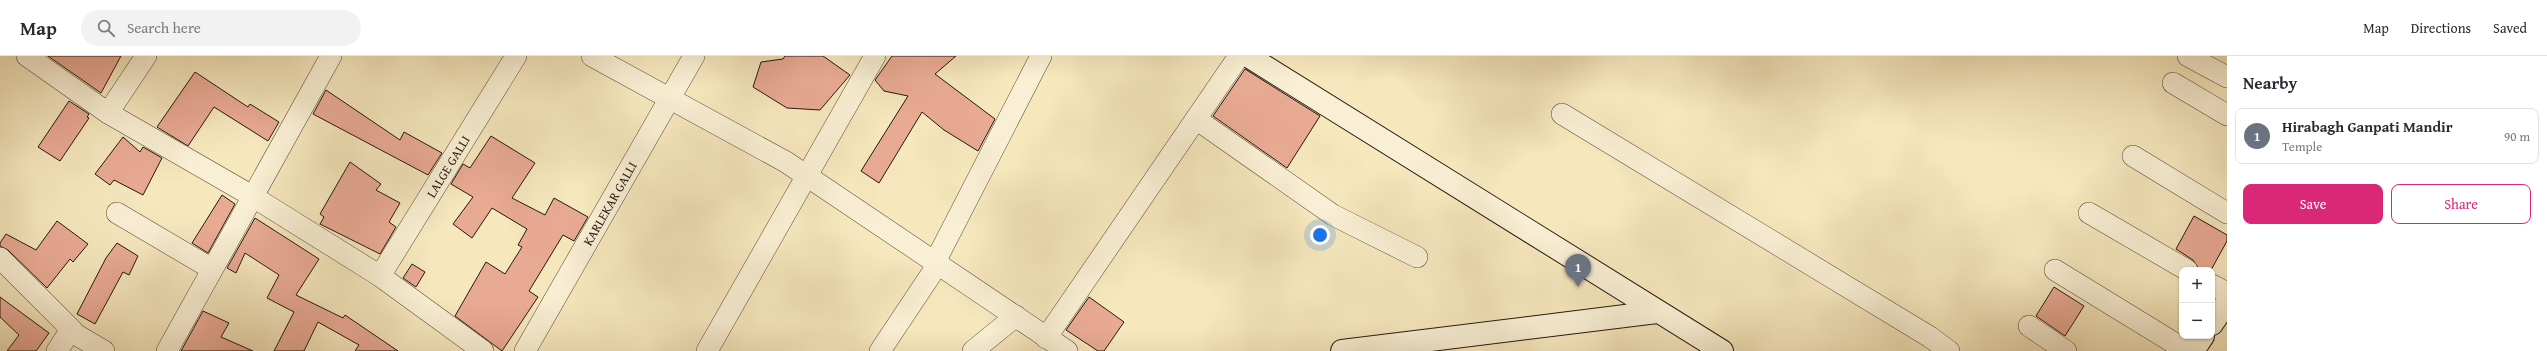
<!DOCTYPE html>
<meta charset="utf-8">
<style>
:root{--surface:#fff;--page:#f2f2f3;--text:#2b2b33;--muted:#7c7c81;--line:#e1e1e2;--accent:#db2777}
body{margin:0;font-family:"Gentium Book Plus",serif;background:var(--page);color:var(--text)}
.controls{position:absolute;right:12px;bottom:12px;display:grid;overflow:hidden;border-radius:8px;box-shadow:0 1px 3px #0004}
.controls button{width:36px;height:36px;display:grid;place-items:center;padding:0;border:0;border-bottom:1px solid var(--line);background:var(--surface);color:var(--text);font:20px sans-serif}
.you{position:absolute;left:1320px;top:179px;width:14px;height:14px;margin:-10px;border:3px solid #fff;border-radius:50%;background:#1a73e8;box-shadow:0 0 0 6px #1a73e833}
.badge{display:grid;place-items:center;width:26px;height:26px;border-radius:50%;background:var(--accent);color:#fff;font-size:13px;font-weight:700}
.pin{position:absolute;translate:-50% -33px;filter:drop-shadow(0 1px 2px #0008)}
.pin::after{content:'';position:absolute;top:21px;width:14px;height:12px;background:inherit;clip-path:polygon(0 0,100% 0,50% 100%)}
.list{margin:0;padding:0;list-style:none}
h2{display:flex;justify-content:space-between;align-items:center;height:52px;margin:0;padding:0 16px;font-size:17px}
h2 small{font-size:13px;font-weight:400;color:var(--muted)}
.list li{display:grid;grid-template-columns:26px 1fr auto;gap:12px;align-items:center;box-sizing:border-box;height:56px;margin:0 8px 8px;padding:0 8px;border:1px solid var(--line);border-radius:8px}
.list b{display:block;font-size:15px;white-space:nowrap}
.list p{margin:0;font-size:13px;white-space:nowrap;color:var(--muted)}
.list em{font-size:13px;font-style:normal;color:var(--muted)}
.actions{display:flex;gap:8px;padding:12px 16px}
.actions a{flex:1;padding:9px 0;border:1px solid var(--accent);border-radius:8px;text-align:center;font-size:14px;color:var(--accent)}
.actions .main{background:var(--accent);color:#fff}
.icon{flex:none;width:22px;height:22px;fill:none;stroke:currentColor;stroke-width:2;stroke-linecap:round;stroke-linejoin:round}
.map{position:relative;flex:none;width:2227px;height:295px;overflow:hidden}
header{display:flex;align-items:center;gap:24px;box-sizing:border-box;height:56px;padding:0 20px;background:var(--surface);border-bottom:1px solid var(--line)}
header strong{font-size:19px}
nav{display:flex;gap:22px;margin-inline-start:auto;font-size:14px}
.search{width:280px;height:36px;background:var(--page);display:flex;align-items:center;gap:10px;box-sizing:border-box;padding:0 14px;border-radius:22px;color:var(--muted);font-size:15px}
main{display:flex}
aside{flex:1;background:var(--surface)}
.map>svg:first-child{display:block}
.building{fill:#e9aa94;stroke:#26170f}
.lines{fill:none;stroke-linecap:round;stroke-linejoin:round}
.street-casing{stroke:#5a4b3a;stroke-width:22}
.secondary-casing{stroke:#26170f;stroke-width:24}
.street{stroke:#f9efd4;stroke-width:21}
.secondary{stroke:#f9efd4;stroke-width:22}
.labels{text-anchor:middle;stroke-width:4;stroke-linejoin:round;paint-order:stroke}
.street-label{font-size:13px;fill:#26170f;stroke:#f9efd4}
</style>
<header>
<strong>Map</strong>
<div class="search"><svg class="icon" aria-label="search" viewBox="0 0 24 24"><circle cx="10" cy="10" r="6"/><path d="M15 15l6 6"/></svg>Search here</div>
<nav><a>Map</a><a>Directions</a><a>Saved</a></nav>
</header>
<main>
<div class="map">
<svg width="2227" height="295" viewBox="0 0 2227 295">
<rect width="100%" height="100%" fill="#f6e7bd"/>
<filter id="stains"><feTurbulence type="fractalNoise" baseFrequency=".005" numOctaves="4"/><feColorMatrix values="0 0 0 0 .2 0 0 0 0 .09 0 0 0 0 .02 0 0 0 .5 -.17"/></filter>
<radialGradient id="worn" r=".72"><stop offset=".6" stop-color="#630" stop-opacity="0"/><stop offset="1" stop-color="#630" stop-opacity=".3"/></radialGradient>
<path class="building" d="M 48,0 L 121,0 L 101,37 Z
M 785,0 L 823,0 L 850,19 L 820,54 L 787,52 L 753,31 L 761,6 L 783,3 Z
M 892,0 L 956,0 L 935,18 L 995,63 L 978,95 L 944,74 L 922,56 L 879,127 L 861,115 L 908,40 L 884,35 L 875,24 Z
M 1245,13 L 1320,60 L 1287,112 L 1213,60 Z
M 195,16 L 248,51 L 250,48 L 279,66 L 268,85 L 214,51 L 188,90 L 157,71 Z
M 326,34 L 400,84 L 404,76 L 442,97 L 428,119 L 313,58 Z
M 69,45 L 89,58 L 87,61 L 89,62 L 60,105 L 38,91 Z
M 491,80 L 535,107 L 512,142 L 545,159 L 554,142 L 588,161 L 574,185 L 563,179 L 529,235 L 538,241 L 502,295 L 455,260 L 486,206 L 505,218 L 522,191 L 518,189 L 527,173 L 492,152 L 472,182 L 453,168 L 473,141 L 451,128 L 463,108 L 470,112 Z
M 123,81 L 140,96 L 143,91 L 162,102 L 143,139 L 114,124 L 110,129 L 95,118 Z
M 350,106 L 381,128 L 376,134 L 400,147 L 389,166 L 396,171 L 380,198 L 320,168 L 324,161 L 320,158 Z
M 222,139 L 235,148 L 208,197 L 192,187 Z
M 2194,160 L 2227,179 L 2227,185 L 2211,214 L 2199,213 L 2193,204 L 2176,193 Z
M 255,162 L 319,203 L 296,239 L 343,262 L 345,259 L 398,295 L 355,295 L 359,289 L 318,266 L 304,295 L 274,295 L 294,256 L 267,242 L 279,219 L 245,197 L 236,217 L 227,212 Z
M 57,165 L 88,188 L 73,206 L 70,203 L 47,232 L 8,194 L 0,190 L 0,187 L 6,178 L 36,194 Z
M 117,187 L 138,200 L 129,219 L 123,216 L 95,268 L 77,258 L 106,202 Z
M 412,208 L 425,216 L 416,231 L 403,222 Z
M 2054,231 L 2084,250 L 2065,280 L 2036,260 Z
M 0,241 L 49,277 L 36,295 L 7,295 L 19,279 L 0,261 Z
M 1089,241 L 1124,266 L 1104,295 L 1098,295 L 1066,274 Z
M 203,255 L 229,267 L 221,281 L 253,295 L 181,295 Z"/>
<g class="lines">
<g class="street-casing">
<g id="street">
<path d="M 27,0 L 108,57 L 252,140 L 380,220 L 483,295"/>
<path d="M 592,0 L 786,106 L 1067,295"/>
<path d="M 2188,0 L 2227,21"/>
<path d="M 2173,27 L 2227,59"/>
<path d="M 108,57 L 146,0"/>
<path d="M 1562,58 L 1930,281 L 1949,295"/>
<path d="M 1196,63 L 1333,159 L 1417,201"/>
<path d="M 2133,100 L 2227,157"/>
<path d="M 117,157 L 212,213"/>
<path d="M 2089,157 L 2187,214"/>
<path d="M 0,202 L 73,275 L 70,275 L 104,295"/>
<path d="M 935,206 L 1041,0"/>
<path d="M 2055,214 L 2187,295"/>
<path id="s1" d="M 380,220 L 516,0"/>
<path d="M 2212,229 L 2227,237"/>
<path d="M 2029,270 L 2066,295"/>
<path d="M 1046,282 L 1239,0"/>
<path d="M 57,295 L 70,275"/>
<path d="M 167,295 L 331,0"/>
<path id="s2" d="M 525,295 L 694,0"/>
<path d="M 707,295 L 875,0"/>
<path d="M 880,295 L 938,208"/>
<path d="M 973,295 L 1016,260"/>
</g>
</g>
<g class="secondary-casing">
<path id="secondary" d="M 1248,0 L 1722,295
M 2212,268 L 2227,246
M 1342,295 L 1657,256
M 2193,295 L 2203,280"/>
</g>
<use href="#street" class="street"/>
<use href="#secondary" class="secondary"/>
</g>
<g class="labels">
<g class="street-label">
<text dy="5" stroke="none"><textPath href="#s1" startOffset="129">LALGE GALLI</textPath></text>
<text dy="5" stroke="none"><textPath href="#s2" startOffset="170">KARLEKAR GALLI</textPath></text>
</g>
</g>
<rect width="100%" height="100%" filter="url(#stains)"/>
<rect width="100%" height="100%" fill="url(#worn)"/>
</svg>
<div class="controls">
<button>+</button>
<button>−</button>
</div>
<div class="you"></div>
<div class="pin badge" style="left:1578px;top:231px;background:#6b7280">1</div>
</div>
<aside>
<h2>Nearby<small></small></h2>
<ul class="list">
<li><span class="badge" style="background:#6b7280">1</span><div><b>Hirabagh Ganpati Mandir</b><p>Temple</p></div><em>90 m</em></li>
</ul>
<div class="actions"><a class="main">Save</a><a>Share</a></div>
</aside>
</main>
